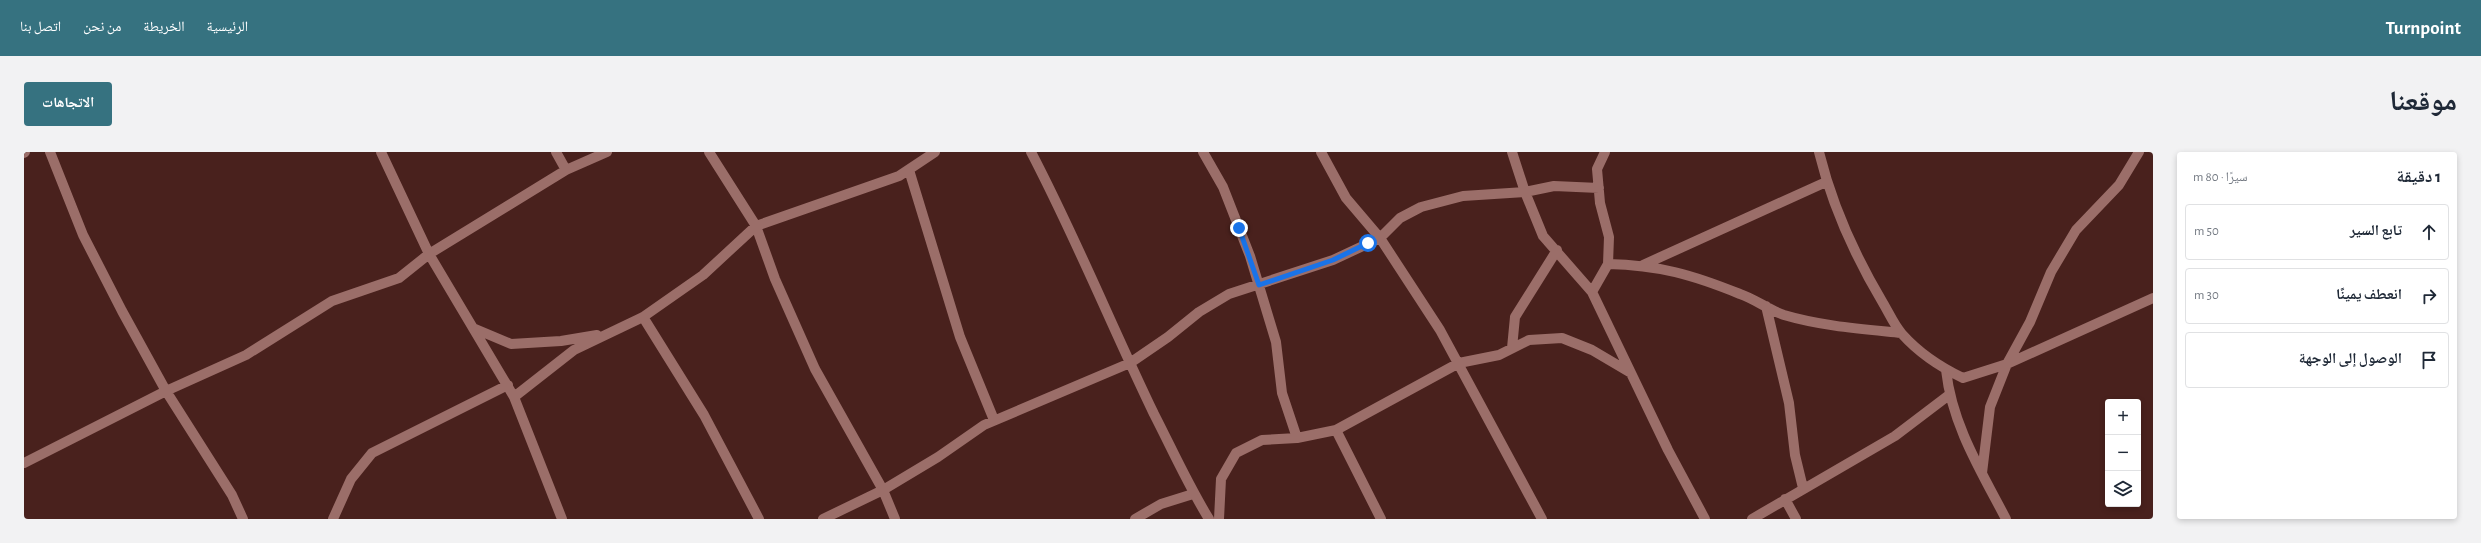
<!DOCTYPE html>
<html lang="ar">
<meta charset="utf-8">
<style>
:root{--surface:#fff;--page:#f2f2f3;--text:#1f2937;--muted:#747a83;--line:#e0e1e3;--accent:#367280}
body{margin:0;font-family:"Alegreya Sans","Noto Naskh Arabic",sans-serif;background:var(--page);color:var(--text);direction:rtl}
.controls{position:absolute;right:12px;bottom:12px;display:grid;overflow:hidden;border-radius:4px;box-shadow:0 2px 6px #0003}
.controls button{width:36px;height:36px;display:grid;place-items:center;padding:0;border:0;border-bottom:1px solid var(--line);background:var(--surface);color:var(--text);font:20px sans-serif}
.stop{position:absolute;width:12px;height:12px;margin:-9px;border:3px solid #1a73e8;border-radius:50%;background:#fff}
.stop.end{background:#1a73e8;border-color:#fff;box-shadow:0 1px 4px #0008}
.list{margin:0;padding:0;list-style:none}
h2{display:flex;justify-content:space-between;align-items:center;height:52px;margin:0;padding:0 16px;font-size:17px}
h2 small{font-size:13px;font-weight:400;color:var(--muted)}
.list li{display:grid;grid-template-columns:26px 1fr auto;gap:12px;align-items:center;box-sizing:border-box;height:56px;margin:0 8px 8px;padding:0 8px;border:1px solid var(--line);border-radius:4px}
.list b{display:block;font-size:15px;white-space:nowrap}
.list em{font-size:13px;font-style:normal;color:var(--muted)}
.icon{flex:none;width:22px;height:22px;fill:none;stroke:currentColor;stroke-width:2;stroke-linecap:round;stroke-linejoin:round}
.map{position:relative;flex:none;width:2129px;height:367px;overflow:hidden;direction:ltr;border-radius:4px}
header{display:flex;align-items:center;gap:24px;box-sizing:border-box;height:56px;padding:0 20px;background:var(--accent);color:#fff}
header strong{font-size:19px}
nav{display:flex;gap:22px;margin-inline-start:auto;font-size:14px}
.intro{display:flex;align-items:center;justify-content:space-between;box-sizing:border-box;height:96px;padding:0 24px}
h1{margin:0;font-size:28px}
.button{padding:10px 18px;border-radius:4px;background:var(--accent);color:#fff;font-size:14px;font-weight:700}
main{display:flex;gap:24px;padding:0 24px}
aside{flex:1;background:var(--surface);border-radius:4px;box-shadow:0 2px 6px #0003}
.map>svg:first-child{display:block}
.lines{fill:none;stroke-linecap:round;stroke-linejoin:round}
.minor{stroke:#9b6e69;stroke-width:10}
.route{stroke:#1a73e8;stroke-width:5}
</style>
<header>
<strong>Turnpoint</strong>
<nav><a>الرئيسية</a><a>الخريطة</a><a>من نحن</a><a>اتصل بنا</a></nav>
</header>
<div class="intro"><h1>موقعنا</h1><a class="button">الاتجاهات</a></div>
<main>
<aside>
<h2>1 دقيقة<small>سيرًا · 80 m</small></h2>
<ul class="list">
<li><svg class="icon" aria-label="ahead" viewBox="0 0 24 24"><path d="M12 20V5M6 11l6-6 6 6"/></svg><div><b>تابع السير</b></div><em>50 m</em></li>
<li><svg class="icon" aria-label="right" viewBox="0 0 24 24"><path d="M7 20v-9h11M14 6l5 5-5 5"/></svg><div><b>انعطف يمينًا</b></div><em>30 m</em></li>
<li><svg class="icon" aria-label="arrive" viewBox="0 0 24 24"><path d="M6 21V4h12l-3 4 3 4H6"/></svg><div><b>الوصول إلى الوجهة</b></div></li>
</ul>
</aside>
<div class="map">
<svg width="2129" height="367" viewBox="0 0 2129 367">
<rect width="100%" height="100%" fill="#49211d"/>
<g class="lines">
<path class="minor" d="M 26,0 L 59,83 L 98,159 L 142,239 L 208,343 L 219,367
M 357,0 L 405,102 L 490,245 L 538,367
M 532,0 L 542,18
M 685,0 L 732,74 L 751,127 L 791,217 L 859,338 L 871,367
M 1007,0 C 1052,86 1088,175 1130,262 C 1148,297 1164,333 1185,367
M 1179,0 L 1199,35 L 1226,104 L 1252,190 L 1258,241 L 1273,286
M 1297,0 L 1322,46 L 1356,86 L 1416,178 L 1518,367
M 1488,0 L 1501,40 L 1519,84 L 1568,140 L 1644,298 L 1681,367
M 1795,0 C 1808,53 1831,104 1859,151 C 1865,161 1870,173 1878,182 C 1895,201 1916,215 1939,226 L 1983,212 L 2129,146
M 0,1 L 1,0
M 885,18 L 936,185 L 970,268
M 1584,112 C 1635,113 1669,123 1716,142 C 1731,147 1745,158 1760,163 C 1797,174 1838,177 1877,181
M 1619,113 L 1802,30
M 1568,140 L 1584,112 L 1585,85 L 1576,51 L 1573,17 L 1581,0
M 1742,154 L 1765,251 L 1771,303 L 1779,336
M 619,165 L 680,263 L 735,367
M 449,176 L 487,192 L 537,189 L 573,183
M 1488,196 L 1491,165 L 1533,98
M 1922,218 C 1928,273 1957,319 1982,367
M 490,245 L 550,198 L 619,165 L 679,123 L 732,74 L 875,24 L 911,0
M 1312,278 L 1357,367
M 0,311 L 142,239 L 222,203 L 308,149 L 375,126 L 405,102 L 542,18 L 583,0
M 1958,321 L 1966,255 L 1983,212 L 2006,170 L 2027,120 L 2052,78 L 2095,33 L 2115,0
M 1761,347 L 1772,367
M 309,367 L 327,327 L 348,301 L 484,233
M 799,367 L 859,338 L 914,305 L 960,273 L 1106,211 L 1144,185 L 1175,160 L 1205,142 L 1309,108 L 1356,86 L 1376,66 L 1397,55 L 1439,44 L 1501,40 L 1530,34 L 1575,36
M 1111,367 L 1137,352 L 1169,342
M 1195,367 L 1197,327 L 1212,301 L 1238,288 L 1273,286 L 1312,278 L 1435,211 L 1475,203 L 1505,188 L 1538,186 L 1568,198 L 1607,221
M 1728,367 L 1871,284 L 1925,243"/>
</g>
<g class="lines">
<path class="route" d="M 1215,76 L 1235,133 L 1309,108 L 1344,91"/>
</g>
</svg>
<div class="controls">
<button>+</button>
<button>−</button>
<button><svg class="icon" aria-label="layers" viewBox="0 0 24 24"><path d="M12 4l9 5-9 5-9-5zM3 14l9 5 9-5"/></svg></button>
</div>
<div class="stop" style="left:1344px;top:91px"></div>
<div class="stop end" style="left:1215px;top:76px"></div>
</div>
</main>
